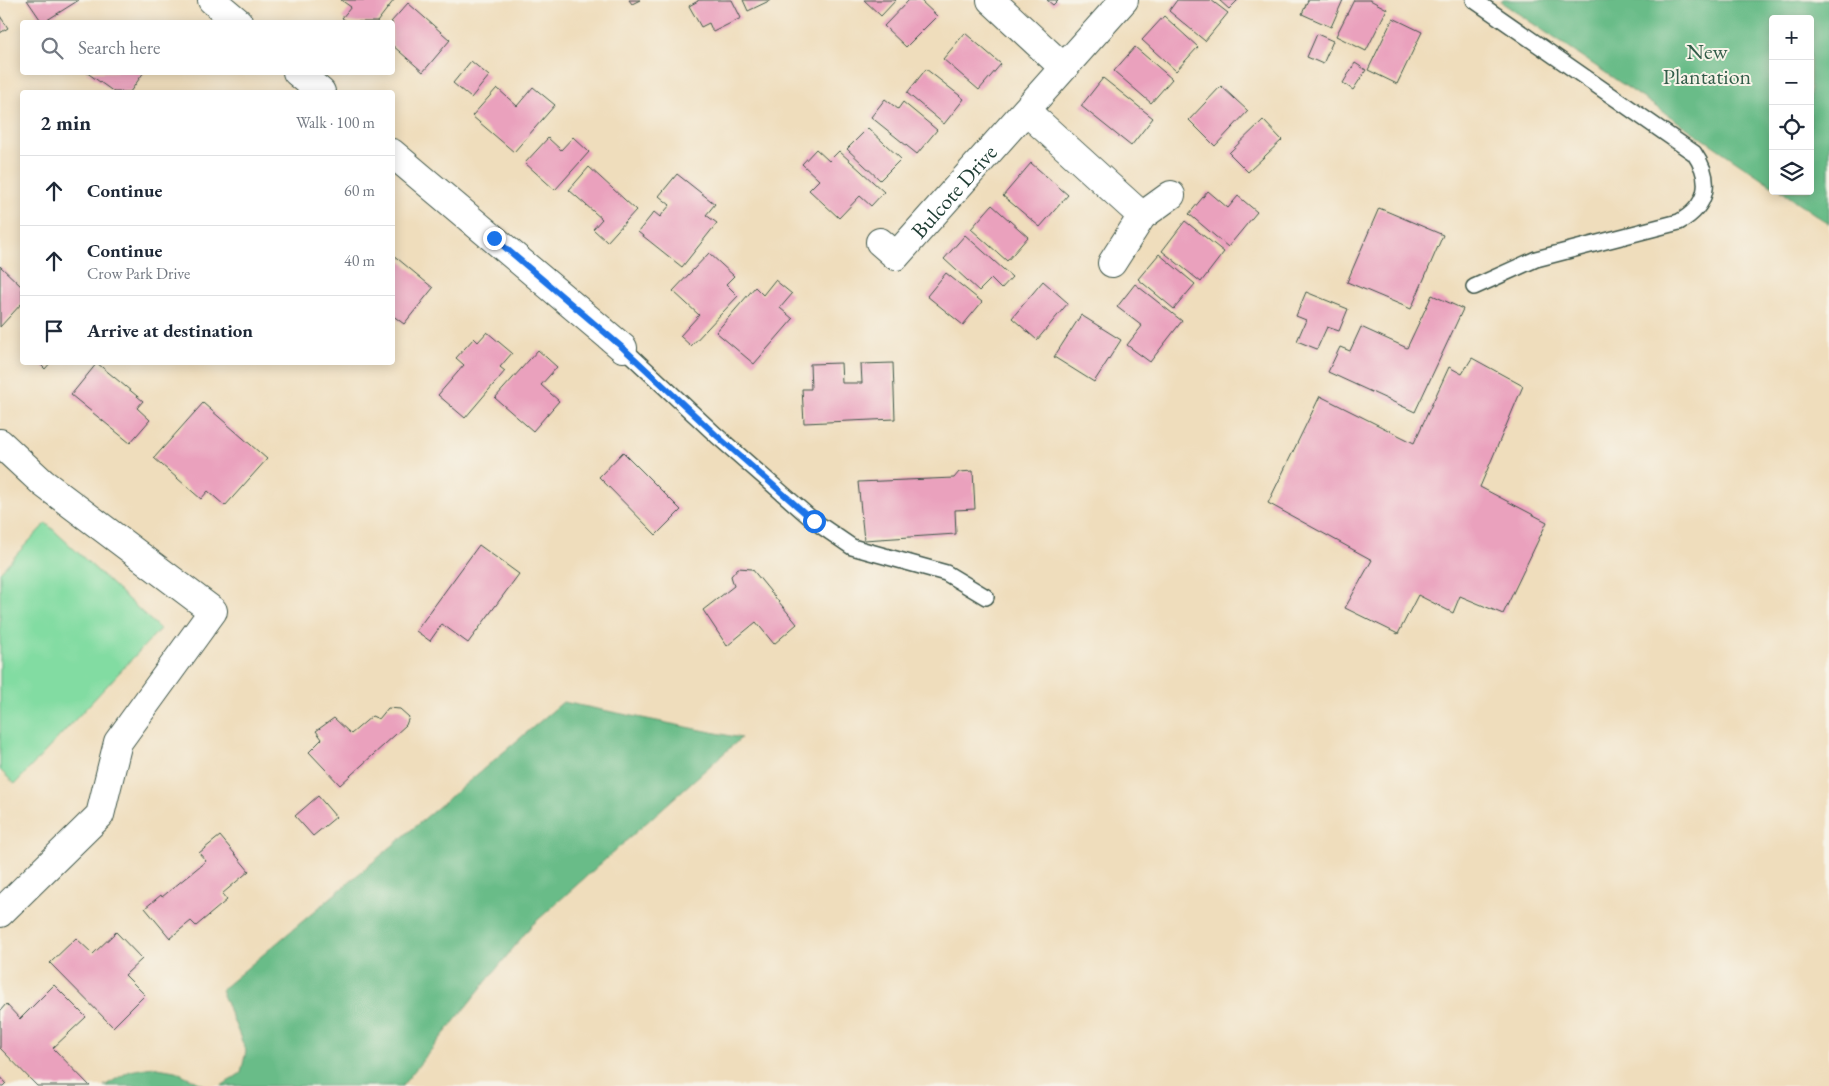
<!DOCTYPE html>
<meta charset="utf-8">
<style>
:root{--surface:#fff;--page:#f6f6f7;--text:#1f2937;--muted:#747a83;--line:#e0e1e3}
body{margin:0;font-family:"EB Garamond",serif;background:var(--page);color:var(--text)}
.controls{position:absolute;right:15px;top:15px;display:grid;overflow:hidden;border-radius:5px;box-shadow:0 2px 12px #0003}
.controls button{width:45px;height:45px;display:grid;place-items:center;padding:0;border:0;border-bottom:1px solid var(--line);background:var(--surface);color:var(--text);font:25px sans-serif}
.stop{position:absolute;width:15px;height:15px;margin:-11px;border:4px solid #1a73e8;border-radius:50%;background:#fff}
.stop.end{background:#1a73e8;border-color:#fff;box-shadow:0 1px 5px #0008}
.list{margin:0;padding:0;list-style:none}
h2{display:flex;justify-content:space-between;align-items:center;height:65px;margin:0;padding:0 20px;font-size:21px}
h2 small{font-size:16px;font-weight:400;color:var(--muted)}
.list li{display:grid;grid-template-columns:32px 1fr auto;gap:15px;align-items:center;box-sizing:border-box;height:70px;padding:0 20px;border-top:1px solid var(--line)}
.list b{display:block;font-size:19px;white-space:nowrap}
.list p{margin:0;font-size:16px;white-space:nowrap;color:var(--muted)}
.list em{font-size:16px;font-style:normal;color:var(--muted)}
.icon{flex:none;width:28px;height:28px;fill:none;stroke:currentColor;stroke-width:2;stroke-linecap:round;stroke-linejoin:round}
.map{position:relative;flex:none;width:1829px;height:1086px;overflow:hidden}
.search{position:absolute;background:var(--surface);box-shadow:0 2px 12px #0003;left:20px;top:20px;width:375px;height:55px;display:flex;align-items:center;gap:12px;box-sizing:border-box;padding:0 18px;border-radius:5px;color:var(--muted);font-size:19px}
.panel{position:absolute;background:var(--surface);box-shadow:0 2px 12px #0003;left:20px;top:90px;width:375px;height:275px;border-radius:5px}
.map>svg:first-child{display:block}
.green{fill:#82dca2;stroke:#508c6b}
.forest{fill:#69bc88;stroke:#447c5e}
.building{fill:#eaa1bd}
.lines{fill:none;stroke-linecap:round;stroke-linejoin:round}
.service-casing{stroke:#3e5548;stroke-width:18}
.minor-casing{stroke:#3e5548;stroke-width:30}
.service{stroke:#fff;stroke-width:15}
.minor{stroke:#fff;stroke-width:28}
.route{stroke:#1a73e8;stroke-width:6}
.labels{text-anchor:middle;stroke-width:4;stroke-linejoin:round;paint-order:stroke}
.park-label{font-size:22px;fill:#335d4a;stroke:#f7f3e8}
.street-label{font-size:22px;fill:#1f3d34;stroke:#f7f3e8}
</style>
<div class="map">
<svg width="1829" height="1086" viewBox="0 0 1829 1086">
<rect width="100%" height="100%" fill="#f7f3e8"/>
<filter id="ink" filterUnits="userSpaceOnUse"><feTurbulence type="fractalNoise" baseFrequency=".02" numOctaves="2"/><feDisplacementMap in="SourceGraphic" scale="10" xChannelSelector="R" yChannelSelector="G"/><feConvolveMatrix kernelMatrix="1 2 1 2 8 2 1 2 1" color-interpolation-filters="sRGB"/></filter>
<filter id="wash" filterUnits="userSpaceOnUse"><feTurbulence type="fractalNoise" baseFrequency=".0096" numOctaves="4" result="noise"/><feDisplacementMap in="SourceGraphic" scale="20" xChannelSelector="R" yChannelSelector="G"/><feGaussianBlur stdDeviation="1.12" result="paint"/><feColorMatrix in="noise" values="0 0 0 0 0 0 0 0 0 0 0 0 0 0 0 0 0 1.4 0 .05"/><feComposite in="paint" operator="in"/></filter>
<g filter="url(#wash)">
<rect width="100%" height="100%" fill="#efddbc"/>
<path class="green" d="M 46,523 L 160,629 L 15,784 L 0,770 L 0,572 Z"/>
<path class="forest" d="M 1503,0 L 1829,0 L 1829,224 L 1781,191 L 1810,191 L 1810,19 L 1773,19 L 1773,186 L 1501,2 Z
M 563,702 L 741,738 L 531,926 L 402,1086 L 221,1086 L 241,1073 L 246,1051 L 221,990 Z
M 152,1067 L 175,1071 L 206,1086 L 104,1086 L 130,1071 Z"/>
<g id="blocks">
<path class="building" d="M 27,0 L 79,0 L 44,22 L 42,22 Z
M 341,0 L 394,0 L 377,22 L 348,22 L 342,18 L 351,7 Z
M 629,0 L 640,0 L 632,4 Z
M 698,0 L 732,0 L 741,18 L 713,32 L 709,23 L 701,27 L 689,6 L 698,1 Z
M 743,0 L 771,0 L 748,11 Z
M 864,0 L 896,0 L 881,16 Z
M 909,0 L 920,0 L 937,16 L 906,47 L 884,26 Z
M 1047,0 L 1058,0 L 1053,5 Z
M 1177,0 L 1211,0 L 1228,13 L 1205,41 L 1169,11 Z
M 1219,0 L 1238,0 L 1229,9 Z
M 1308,0 L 1343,0 L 1331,27 L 1302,14 Z
M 1354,0 L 1370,0 L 1387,9 L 1366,51 L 1336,36 Z
M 408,3 L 450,40 L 423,72 L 392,45 L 392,22 L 391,22 Z
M 0,16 L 8,28 L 0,33 Z
M 1164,16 L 1198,47 L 1176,71 L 1142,40 Z
M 1393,18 L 1422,32 L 1397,84 L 1368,70 Z
M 965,33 L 1001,64 L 979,90 L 943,59 Z
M 1317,34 L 1333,41 L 1323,64 L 1307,57 Z
M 1135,47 L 1172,79 L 1151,103 L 1114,71 Z
M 471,61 L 489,76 L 471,98 L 453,83 Z
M 1355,63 L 1366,70 L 1353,90 L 1343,83 Z
M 926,69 L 964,99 L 944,124 L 907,93 Z
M 86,72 L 144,72 L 130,92 L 114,92 Z
M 1103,78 L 1153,118 L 1131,146 L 1081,106 Z
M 1221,86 L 1248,111 L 1215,146 L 1189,120 Z
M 533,87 L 555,105 L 514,152 L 472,116 L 497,88 L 517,106 Z
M 885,99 L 898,109 L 903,102 L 937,130 L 917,154 L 871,117 Z
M 1263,120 L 1282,140 L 1248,172 L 1229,153 Z
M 868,128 L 901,159 L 880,180 L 847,149 Z
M 573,137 L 589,152 L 555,190 L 525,163 L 548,138 L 561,150 Z
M 816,149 L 829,161 L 839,151 L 884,192 L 871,206 L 860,196 L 839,218 L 809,190 L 819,180 L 802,164 Z
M 1031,163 L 1068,195 L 1040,227 L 1003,196 Z
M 589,167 L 636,210 L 607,242 L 593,229 L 602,219 L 569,190 Z
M 677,174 L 715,204 L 706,215 L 717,223 L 682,267 L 638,232 L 654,212 L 660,217 L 670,205 L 659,196 Z
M 1208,191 L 1228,208 L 1238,196 L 1257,212 L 1228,247 L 1189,214 Z
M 992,205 L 1028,237 L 1007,261 L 971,229 Z
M 1379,208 L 1443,235 L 1411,309 L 1347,282 Z
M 1185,221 L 1224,252 L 1201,282 L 1162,251 Z
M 965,235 L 1012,277 L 1001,289 L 991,279 L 979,291 L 944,259 Z
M 709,253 L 734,276 L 726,284 L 738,296 L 691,346 L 680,336 L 699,315 L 673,291 Z
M 392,254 L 433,288 L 404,324 L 392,315 Z
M 1159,254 L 1195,284 L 1174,309 L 1138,279 Z
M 0,266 L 22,287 L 22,303 L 0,327 Z
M 946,273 L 982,302 L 963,325 L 927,296 Z
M 775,280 L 792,294 L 780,308 L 793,319 L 754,364 L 716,332 L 755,287 L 763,295 Z
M 1043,281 L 1068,303 L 1037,340 L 1012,318 Z
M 1135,284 L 1182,321 L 1150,362 L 1127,345 L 1142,326 L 1117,307 Z
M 1306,292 L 1348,309 L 1339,331 L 1327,327 L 1317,349 L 1297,341 L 1306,320 L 1296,316 Z
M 1432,295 L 1463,309 L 1415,412 L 1328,372 L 1340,347 L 1350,351 L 1361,327 L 1407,348 Z
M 1081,315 L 1121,340 L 1094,382 L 1054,357 Z
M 487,332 L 512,353 L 500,367 L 505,371 L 465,418 L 438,395 L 464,365 L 456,358 L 474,338 L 478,342 Z
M 538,350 L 557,367 L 541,385 L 559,401 L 533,431 L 495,398 Z
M 1472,358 L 1523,386 L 1480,487 L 1547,522 L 1503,614 L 1460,596 L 1453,613 L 1418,595 L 1398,634 L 1345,608 L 1372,560 L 1268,503 L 1320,396 L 1414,443 L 1449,367 L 1462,374 Z
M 38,362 L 51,362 L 45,369 Z
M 97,363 L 143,401 L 137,408 L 150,420 L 130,443 L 71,395 Z
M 841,363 L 842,383 L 862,383 L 861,364 L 893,363 L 895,419 L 804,423 L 802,389 L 811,389 L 810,364 Z
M 203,403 L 267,459 L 225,506 L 208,491 L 201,499 L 154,458 Z
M 623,452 L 681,510 L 656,535 L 599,477 Z
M 973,471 L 975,509 L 955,510 L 956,534 L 864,540 L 858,482 L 954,478 L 959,472 Z
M 479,545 L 519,574 L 468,643 L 442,624 L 430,641 L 416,631 Z
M 738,568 L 752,569 L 797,624 L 774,644 L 756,622 L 727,646 L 703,610 L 734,586 L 731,576 Z
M 388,708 L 400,709 L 409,717 L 406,725 L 340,785 L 309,752 L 322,739 L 316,731 L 334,718 L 351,734 L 372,716 L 379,719 Z
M 318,796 L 336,817 L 313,836 L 295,816 Z
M 220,836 L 249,871 L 222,894 L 227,900 L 196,926 L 191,921 L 170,938 L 145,908 L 161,895 L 162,897 L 206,861 L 199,853 Z
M 116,932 L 142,959 L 125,975 L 145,995 L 113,1027 L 50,963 L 76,938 L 93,954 Z
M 54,985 L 86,1017 L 53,1048 L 90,1086 L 37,1086 L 0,1048 L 0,1011 L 6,1004 L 20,1019 Z
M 0,1076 L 6,1083 L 3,1086 L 0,1086 Z"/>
</g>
</g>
<g filter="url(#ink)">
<use href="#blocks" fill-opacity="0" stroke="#3e5548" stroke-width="1"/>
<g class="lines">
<g class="service-casing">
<path id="service" d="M 1474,287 L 1536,259 L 1679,222 C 1708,206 1713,180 1694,153 L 1474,0
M 623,348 L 716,435 L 814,521 L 852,547 L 946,573 L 986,597"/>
</g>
<g class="minor-casing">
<g id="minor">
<path d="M 212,0 L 238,22"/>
<path d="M 991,0 L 1063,67"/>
<path d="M 297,72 L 321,92"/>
<path d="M 1026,111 L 1142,216"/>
<path d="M 392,153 L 623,348"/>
<path id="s1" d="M 880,242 L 896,256 L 1124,0"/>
<path d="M 1112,263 L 1142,216 L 1171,195"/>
<path d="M 0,443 L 43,483 L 213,611 L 118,742 L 100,815 L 0,913"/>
</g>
</g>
<use href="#service" class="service"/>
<use href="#minor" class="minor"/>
</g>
</g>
<g class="lines" filter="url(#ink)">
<path class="route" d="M 494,238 L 623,348 L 716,435 L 814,521"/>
</g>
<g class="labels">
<g class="park-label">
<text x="1707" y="59">New<tspan x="1707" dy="25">Plantation</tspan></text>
</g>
<g class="street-label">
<text dy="8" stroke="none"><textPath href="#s1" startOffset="108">Bulcote Drive</textPath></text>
</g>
</g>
</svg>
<div class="controls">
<button>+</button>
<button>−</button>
<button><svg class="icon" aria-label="locate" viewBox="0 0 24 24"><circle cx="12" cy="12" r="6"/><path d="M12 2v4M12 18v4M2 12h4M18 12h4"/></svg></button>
<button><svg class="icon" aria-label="layers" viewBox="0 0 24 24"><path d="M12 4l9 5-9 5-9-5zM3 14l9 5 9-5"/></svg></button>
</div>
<div class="stop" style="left:814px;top:521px"></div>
<div class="stop end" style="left:494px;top:238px"></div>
<div class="search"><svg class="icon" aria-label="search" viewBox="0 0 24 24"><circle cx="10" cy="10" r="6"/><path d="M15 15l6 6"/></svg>Search here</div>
<section class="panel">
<h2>2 min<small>Walk · 100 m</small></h2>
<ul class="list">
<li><svg class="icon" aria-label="ahead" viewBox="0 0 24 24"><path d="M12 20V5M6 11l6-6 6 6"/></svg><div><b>Continue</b></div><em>60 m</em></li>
<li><svg class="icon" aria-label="ahead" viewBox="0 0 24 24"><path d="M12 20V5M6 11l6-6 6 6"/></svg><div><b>Continue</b><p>Crow Park Drive</p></div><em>40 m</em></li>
<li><svg class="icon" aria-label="arrive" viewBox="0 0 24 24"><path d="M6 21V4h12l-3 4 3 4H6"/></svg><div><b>Arrive at destination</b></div></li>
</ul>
</section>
</div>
